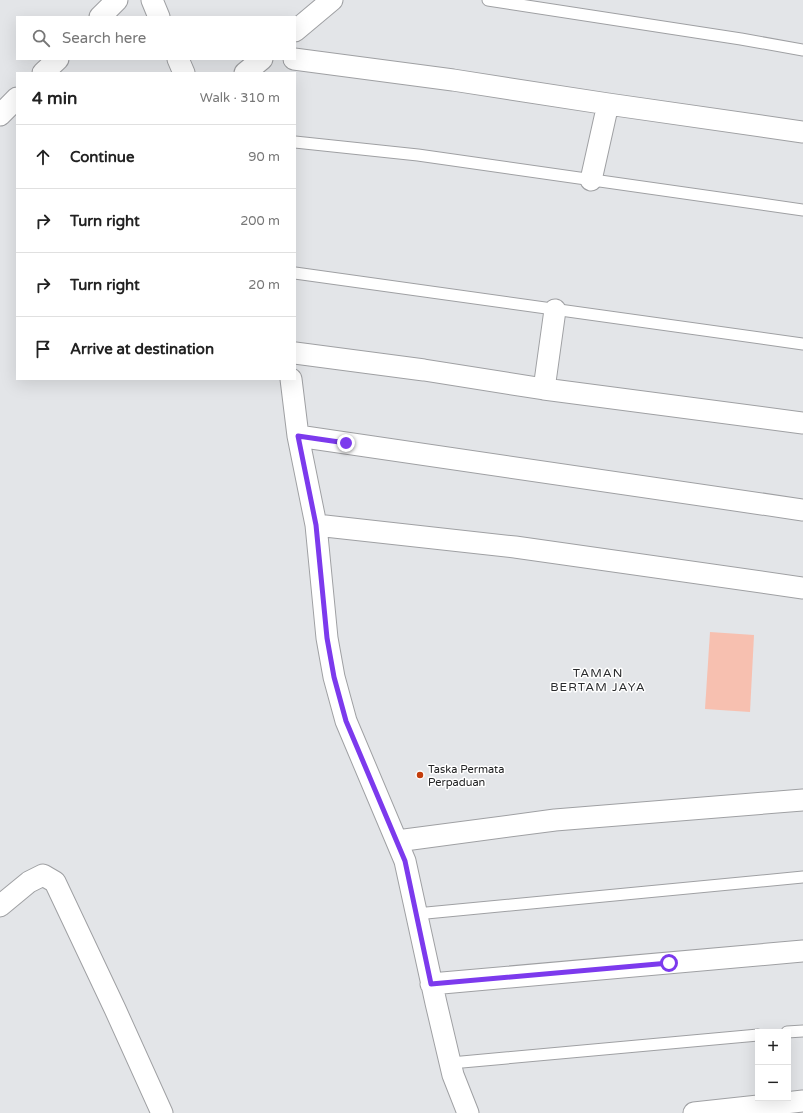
<!DOCTYPE html>
<meta charset="utf-8">
<style>
:root{--surface:#fff;--page:#f2f2f2;--text:#222;--muted:#767676;--line:#e0e0e0}
body{margin:0;font-family:"Varela Round",sans-serif;background:var(--page);color:var(--text)}
.controls{position:absolute;right:12px;bottom:12px;display:grid;overflow:hidden;border-radius:0px;box-shadow:0 4px 16px #0002}
.controls button{width:36px;height:36px;display:grid;place-items:center;padding:0;border:0;border-bottom:1px solid var(--line);background:var(--surface);color:var(--text);font:20px sans-serif}
.stop{position:absolute;width:12px;height:12px;margin:-9px;border:3px solid #7c3aed;border-radius:50%;background:#fff}
.stop.end{background:#7c3aed;border-color:#fff;box-shadow:0 1px 4px #0008}
.list{margin:0;padding:0;list-style:none}
h2{display:flex;justify-content:space-between;align-items:center;height:52px;margin:0;padding:0 16px;font-size:17px}
h2 small{font-size:13px;font-weight:400;color:var(--muted)}
.list li{display:grid;grid-template-columns:26px 1fr auto;gap:12px;align-items:center;box-sizing:border-box;height:64px;padding:0 16px;border-top:1px solid var(--line)}
.list b{display:block;font-size:15px;white-space:nowrap}
.list em{font-size:13px;font-style:normal;color:var(--muted)}
.icon{flex:none;width:22px;height:22px;fill:none;stroke:currentColor;stroke-width:2;stroke-linecap:round;stroke-linejoin:round}
.map{position:relative;flex:none;width:803px;height:1113px;overflow:hidden}
.search{position:absolute;background:var(--surface);box-shadow:0 4px 16px #0002;left:16px;top:16px;width:280px;height:44px;display:flex;align-items:center;gap:10px;box-sizing:border-box;padding:0 14px;border-radius:0px;color:var(--muted);font-size:15px}
.panel{position:absolute;background:var(--surface);box-shadow:0 4px 16px #0002;left:16px;top:72px;width:280px;height:308px;border-radius:0px}
.map>svg:first-child{display:block}
.green{fill:#f7c0b0}
.lines{fill:none;stroke-linecap:round;stroke-linejoin:round}
.service-casing{stroke:#9fa0a3;stroke-width:13}
.minor-casing{stroke:#9fa0a3;stroke-width:23}
.service{stroke:#fff;stroke-width:11}
.minor{stroke:#fff;stroke-width:21}
.route{stroke:#7c3aed;stroke-width:5}
.poi-dot{fill:#c43d0b;stroke:#fff;stroke-width:1.5}
.labels{text-anchor:middle;stroke-width:3;stroke-linejoin:round;paint-order:stroke}
.poi-label{font-size:11px;fill:#232425;stroke:#fff;text-anchor:start}
.neighbourhood-label{font-size:12px;letter-spacing:1px;fill:#292a2c;stroke:#fff}
</style>
<div class="map">
<svg width="803" height="1113" viewBox="0 0 803 1113">
<rect width="100%" height="100%" fill="#e3e5e8"/>
<path class="green" d="M 710,632 L 754,635 L 750,712 L 705,709 Z"/>
<g class="lines">
<g class="service-casing">
<path id="service" d="M 488,0 L 741,39 L 803,50
M 295,142 L 418,155 L 803,210
M 295,273 L 803,344
M 416,914 L 803,877
M 787,1032 L 803,1031
M 451,1063 L 758,1035"/>
</g>
<g class="minor-casing">
<path id="minor" d="M 152,0 L 159,17
M 100,17 L 117,0
M 295,31 L 332,0
M 178,59 L 184,73
M 294,59 L 453,80 L 608,104 L 803,132
M 43,73 L 58,59
M 245,73 L 262,59
M 0,115 L 17,98
M 591,180 L 608,104
M 295,353 L 424,370 L 544,389 L 803,423
M 291,379 L 298,436 L 316,525 L 327,638 L 334,677 L 346,721 L 405,861 L 436,1003 L 453,1075 L 468,1113
M 544,389 L 555,310
M 298,436 L 803,510
M 316,525 L 515,547 L 803,588
M 397,841 L 555,820 L 803,800
M 0,906 L 29,882 L 43,875 L 55,882 L 115,1009 L 162,1113
M 431,984 L 803,951
M 694,1113 L 803,1101"/>
</g>
<use href="#service" class="service"/>
<use href="#minor" class="minor"/>
</g>
<g class="lines">
<path class="route" d="M 346,443 L 298,436 L 316,525 L 327,638 L 334,677 L 346,721 L 405,861 L 431,984 L 669,963"/>
</g>
<circle class="poi-dot" cx="420" cy="775" r="4"/>
<g class="labels">
<g class="poi-label">
<text x="428" y="773">Taska Permata<tspan x="428" dy="13">Perpaduan</tspan></text>
</g>
<g class="neighbourhood-label">
<text x="598" y="677">TAMAN<tspan x="598" dy="14">BERTAM JAYA</tspan></text>
</g>
</g>
</svg>
<div class="controls">
<button>+</button>
<button>−</button>
</div>
<div class="stop" style="left:669px;top:963px"></div>
<div class="stop end" style="left:346px;top:443px"></div>
<div class="search"><svg class="icon" aria-label="search" viewBox="0 0 24 24"><circle cx="10" cy="10" r="6"/><path d="M15 15l6 6"/></svg>Search here</div>
<section class="panel">
<h2>4 min<small>Walk · 310 m</small></h2>
<ul class="list">
<li><svg class="icon" aria-label="ahead" viewBox="0 0 24 24"><path d="M12 20V5M6 11l6-6 6 6"/></svg><div><b>Continue</b></div><em>90 m</em></li>
<li><svg class="icon" aria-label="right" viewBox="0 0 24 24"><path d="M7 20v-9h11M14 6l5 5-5 5"/></svg><div><b>Turn right</b></div><em>200 m</em></li>
<li><svg class="icon" aria-label="right" viewBox="0 0 24 24"><path d="M7 20v-9h11M14 6l5 5-5 5"/></svg><div><b>Turn right</b></div><em>20 m</em></li>
<li><svg class="icon" aria-label="arrive" viewBox="0 0 24 24"><path d="M6 21V4h12l-3 4 3 4H6"/></svg><div><b>Arrive at destination</b></div></li>
</ul>
</section>
</div>
